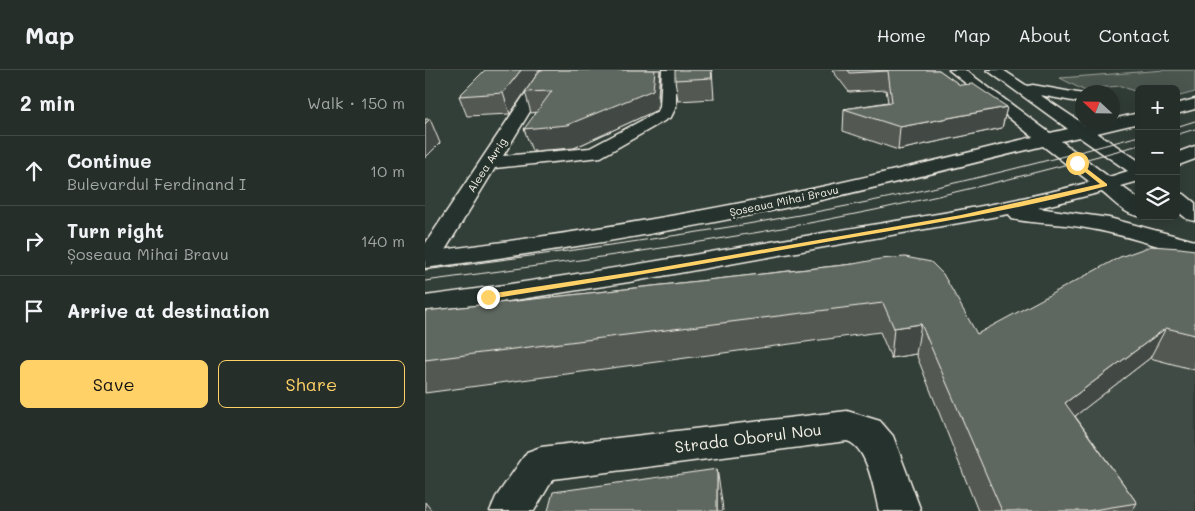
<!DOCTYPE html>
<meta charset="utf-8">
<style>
:root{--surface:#262e2a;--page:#323a36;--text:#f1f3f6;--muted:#a4a8a8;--line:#424a47;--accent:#ffd166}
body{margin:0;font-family:Mali,sans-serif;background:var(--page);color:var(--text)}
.controls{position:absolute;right:15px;top:15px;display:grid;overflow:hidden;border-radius:8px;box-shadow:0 5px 20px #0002}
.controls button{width:45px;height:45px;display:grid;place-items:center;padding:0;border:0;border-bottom:1px solid var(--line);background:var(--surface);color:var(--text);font:25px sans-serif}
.compass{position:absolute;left:650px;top:15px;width:45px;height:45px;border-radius:50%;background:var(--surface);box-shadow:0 5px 20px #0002;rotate:292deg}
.stop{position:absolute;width:15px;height:15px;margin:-11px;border:4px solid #ffd166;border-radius:50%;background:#fff}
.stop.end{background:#ffd166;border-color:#fff;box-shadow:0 1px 5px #0008}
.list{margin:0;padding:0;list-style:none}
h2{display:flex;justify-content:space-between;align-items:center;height:65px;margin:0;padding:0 20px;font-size:21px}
h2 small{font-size:16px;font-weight:400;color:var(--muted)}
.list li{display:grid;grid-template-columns:32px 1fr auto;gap:15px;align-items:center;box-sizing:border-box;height:70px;padding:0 20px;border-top:1px solid var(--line)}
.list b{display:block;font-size:19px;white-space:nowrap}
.list p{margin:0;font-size:16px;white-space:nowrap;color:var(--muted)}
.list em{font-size:16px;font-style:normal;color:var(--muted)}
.actions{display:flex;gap:10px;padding:15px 20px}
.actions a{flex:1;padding:11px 0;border:1px solid var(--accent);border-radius:8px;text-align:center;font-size:18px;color:var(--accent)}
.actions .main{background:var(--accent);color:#111}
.icon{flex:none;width:28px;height:28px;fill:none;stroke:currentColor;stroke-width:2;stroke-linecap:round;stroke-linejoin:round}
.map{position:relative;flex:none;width:770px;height:441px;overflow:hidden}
header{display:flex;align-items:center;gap:30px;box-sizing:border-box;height:70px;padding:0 25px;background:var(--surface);border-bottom:1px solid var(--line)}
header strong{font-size:24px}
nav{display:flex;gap:28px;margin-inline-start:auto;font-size:18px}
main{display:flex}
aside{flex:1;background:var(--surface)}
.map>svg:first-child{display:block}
.built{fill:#404b44}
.green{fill:#4c564f;stroke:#a0a49c}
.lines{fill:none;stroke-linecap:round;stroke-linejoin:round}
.minor-casing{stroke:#f4f1e8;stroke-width:3}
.primary-casing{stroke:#f4f1e8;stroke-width:3}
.minor{fill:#26332d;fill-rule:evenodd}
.primary{fill:#26332d;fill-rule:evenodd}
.tram{stroke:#f4f1e8;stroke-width:1}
.wall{fill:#525953;stroke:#f4f1e8}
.shaded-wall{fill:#424944;stroke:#f4f1e8}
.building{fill:#5f6861;stroke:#f4f1e8}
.route{fill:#ffd166}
.labels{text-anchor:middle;stroke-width:5;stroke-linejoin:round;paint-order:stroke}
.far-street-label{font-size:11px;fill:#f4f1e8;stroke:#26332d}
.near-street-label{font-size:16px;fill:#f4f1e8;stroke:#26332d}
</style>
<header>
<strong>Map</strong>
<nav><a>Home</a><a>Map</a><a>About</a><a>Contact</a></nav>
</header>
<main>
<aside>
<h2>2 min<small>Walk · 150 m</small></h2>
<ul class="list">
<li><svg class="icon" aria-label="ahead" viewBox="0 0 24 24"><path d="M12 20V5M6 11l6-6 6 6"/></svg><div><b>Continue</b><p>Bulevardul Ferdinand I</p></div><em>10 m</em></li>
<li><svg class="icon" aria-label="right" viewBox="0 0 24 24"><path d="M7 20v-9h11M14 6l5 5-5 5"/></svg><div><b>Turn right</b><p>Șoseaua Mihai Bravu</p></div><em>140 m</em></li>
<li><svg class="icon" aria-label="arrive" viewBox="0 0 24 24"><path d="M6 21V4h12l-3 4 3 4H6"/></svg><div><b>Arrive at destination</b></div></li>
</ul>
<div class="actions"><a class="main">Save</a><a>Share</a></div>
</aside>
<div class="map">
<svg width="770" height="441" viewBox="0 0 770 441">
<rect width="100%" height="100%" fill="#323e38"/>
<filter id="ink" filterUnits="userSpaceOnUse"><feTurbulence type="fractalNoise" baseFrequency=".02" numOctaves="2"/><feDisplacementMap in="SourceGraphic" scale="10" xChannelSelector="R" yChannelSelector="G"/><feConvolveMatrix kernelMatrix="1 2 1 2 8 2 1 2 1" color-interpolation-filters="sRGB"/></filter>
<g filter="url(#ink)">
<path class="built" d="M 770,210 L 770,441 L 553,441 Z"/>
<path class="green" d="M 740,0 L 770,0 L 770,22 L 751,27 L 751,19 L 714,19 L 714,23 L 696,16 L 670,18 L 677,22 L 662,22 L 635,8 Z"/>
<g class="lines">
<g class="minor-casing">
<path id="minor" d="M 116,0 L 130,0 L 78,86 L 165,78 L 223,47 L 233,41 L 235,37 L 237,0 L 251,0 L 251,37 L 246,47 L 176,87 L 70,98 L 11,195 L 0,197 L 0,174 Z
M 422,341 L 455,351 L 468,366 L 496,441 L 454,441 C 449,421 443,377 422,371 L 128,409 L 109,441 L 65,441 L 71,427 L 102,382 L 116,377 Z"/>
</g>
<g class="primary-casing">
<path id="primary" d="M 524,0 L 540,0 L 625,63 L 643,59 L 562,0 L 578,0 L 602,16 L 608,15 L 658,24 L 658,33 L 615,25 L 660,55 L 688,52 L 688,49 L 714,43 L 714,53 L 672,63 L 714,91 L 714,111 L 696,116 L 714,129 L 714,146 L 716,146 C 701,146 688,131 677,122 L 613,138 L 684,148 L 770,171 L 770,186 C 733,177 698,164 661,158 C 637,153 609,154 587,149 L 584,144 L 204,212 L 0,244 L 0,226 C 135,208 270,185 404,162 C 492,147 579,135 665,112 L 618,76 C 535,96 452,118 369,136 C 247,162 124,182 0,198 L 0,182 C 107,169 214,153 321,132 C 417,114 512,90 608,67 ZM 654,67 L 703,101 L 684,107 L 636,71 Z
M 770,29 L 770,39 L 751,44 L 751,34 Z
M 770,76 L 770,89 L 751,96 L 751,83 Z
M 751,123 L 759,124 L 770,133 L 770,151 L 762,149 L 751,140 Z"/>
</g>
<use href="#minor" class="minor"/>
<use href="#primary" class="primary"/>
<path class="tram" d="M 751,57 L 770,51
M 751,65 L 770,59
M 0,200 C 143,181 286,163 427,135 C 524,116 619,92 714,66
M 0,211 C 151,191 302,171 450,140 C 539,121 627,99 714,75"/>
</g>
<path class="wall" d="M 115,0 L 85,44 L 42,46 L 34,26 Z
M 115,0 L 235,0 L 232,40 L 149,78 L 107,81 L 112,42 L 106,43 L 100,22 Z
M 287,0 L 289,29 L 253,31 L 250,10 Z
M 407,0 L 514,0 L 535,15 L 582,37 L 577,58 L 473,80 L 418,61 L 419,39 L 463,32 L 461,20 L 424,22 Z
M 770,180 L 770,300 L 725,288 L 650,346 L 712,433 L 707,441 L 553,441 L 491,284 L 466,288 L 455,262 L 0,323 L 0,241 L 428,194 L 552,264 Z"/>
<path class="shaded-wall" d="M 96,0 L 115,0 L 85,44 L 78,23 Z
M 230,0 L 235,0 L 232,40 L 149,78 L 107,81 L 99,59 Z
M 582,37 L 577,58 L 473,80 L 475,57 Z
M 5,49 L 15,73 L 0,88 L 0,54 Z
M 496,254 L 491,284 L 466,288 L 469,258 Z
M 741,258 L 725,288 L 627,364 L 640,333 Z
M 292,399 L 297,431 L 298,441 L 292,441 Z
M 0,432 L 7,441 L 0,441 Z"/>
<path class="building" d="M 60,0 L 96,0 L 78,23 L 34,26 Z
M 115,0 L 230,0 L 228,20 L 142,55 L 99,59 L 127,21 L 100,22 Z
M 250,0 L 286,0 L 287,8 L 250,10 Z
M 423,0 L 514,0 L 535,15 L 548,14 L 582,37 L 475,57 L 419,39 L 467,32 L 463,1 L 425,3 Z
M 0,49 L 5,49 L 0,54 Z
M 726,176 L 755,178 L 770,180 L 770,265 L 741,258 L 640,333 L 712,433 L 662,441 L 577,441 L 496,254 L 469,258 L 458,233 L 0,290 L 0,241 L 428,194 L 455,189 L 480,187 L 506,192 L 518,204 L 552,264 L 695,187 Z
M 292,399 L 292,441 L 123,441 L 128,422 Z"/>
</g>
<path class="route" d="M 652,91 L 682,114 L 682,116 C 595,139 507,154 418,169 C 300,190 182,211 63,229 L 59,227 L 63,224 L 215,201 L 536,145 L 675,114 L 650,94 Z"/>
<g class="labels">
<g class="far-street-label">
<text transform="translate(62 95) rotate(-57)" y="4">Aleea Avrig</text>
<text transform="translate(359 131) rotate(-12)" y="4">Șoseaua Mihai Bravu</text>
</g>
<g class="near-street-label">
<text transform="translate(323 368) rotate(-7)" y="6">Strada Oborul Nou</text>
</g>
</g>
</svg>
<div class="controls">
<button>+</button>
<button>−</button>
<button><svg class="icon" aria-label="layers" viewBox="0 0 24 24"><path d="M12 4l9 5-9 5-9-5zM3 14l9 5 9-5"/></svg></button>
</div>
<svg class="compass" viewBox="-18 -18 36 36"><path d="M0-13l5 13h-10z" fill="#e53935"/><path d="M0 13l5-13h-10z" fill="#a4a8a8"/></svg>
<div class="stop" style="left:652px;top:93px"></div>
<div class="stop end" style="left:63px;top:227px"></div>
</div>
</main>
